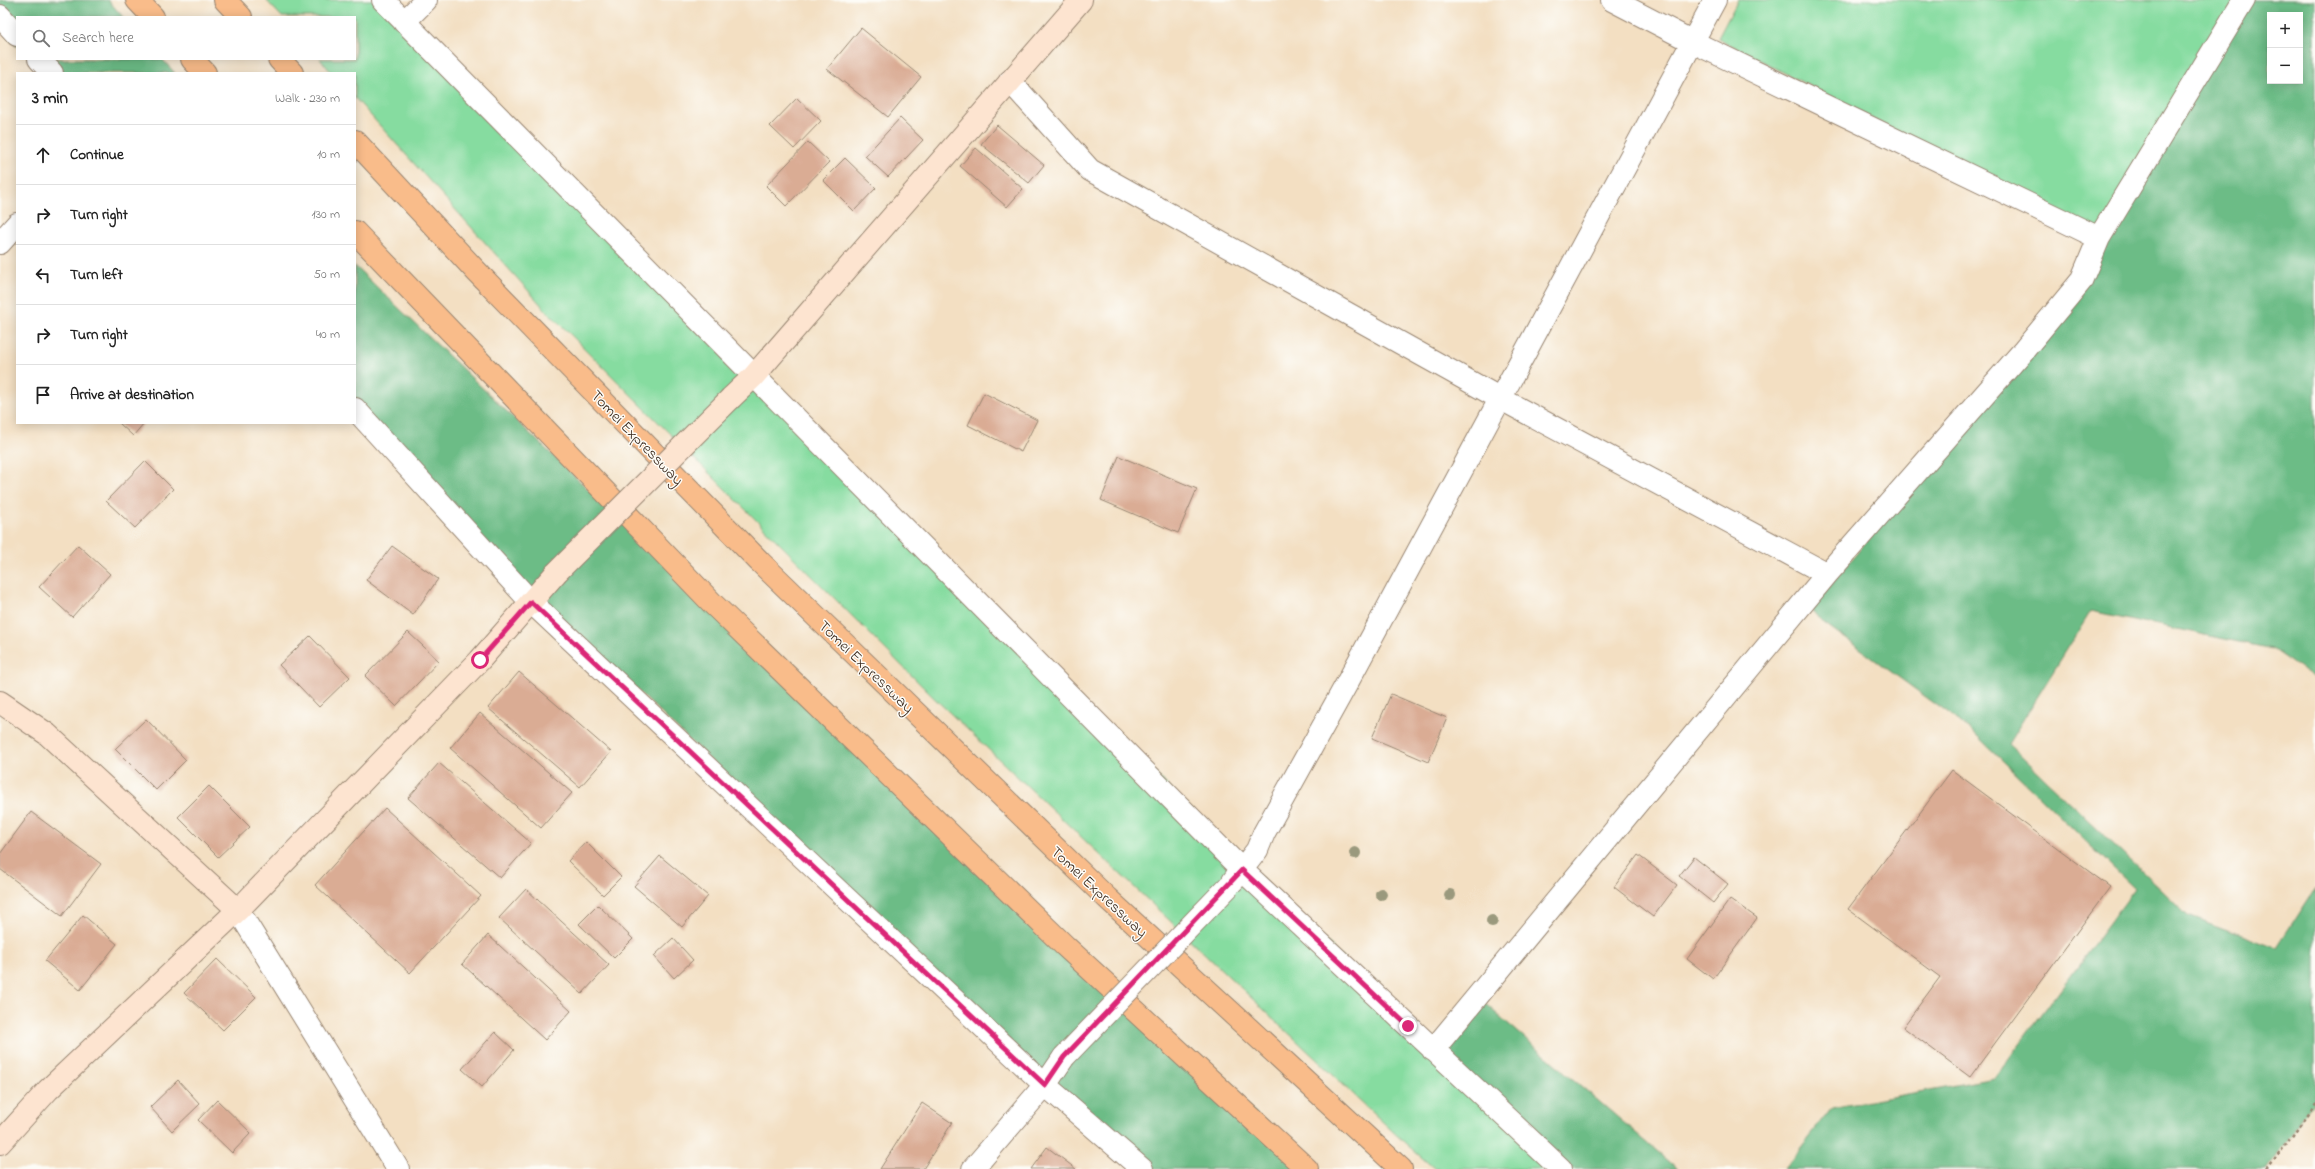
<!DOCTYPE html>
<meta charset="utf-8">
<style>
:root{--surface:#fff;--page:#f6f6f6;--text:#222;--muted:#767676;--line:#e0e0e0}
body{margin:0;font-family:"Indie Flower",sans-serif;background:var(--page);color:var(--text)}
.controls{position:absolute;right:12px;top:12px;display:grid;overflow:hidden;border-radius:0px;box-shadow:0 2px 10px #0003}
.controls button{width:36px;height:36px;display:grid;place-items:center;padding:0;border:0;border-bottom:1px solid var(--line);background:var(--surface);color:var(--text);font:20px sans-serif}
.stop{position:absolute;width:12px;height:12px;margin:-9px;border:3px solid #db2777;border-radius:50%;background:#fff}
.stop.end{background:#db2777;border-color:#fff;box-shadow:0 1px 4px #0008}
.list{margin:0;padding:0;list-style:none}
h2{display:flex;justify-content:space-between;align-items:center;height:52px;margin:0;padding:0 16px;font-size:17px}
h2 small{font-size:13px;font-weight:400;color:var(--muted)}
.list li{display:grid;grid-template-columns:26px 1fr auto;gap:12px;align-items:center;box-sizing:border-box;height:60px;padding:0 16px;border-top:1px solid var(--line)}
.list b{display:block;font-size:15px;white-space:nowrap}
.list em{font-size:13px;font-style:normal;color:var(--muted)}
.icon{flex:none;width:22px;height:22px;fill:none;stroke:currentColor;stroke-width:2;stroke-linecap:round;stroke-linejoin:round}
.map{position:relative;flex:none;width:2315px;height:1169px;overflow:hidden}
.search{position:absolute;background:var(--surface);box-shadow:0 2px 10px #0003;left:16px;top:16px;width:340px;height:44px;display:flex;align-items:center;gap:10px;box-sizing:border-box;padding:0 14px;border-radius:0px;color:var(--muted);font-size:15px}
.panel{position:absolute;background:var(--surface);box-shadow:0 2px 10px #0003;left:16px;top:72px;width:340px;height:352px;border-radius:0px}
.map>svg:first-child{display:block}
.green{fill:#86dca0;stroke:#60835f}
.forest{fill:#6cbc86;stroke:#547352;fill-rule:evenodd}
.building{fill:#daac94}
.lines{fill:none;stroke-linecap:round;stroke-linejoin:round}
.street-casing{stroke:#978470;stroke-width:24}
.secondary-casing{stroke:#978470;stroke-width:24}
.highway-casing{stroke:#978470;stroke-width:24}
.path{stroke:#978470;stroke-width:2.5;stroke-dasharray:3 3;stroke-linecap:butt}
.street{stroke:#fff;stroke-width:22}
.secondary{stroke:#fde4d0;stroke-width:22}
.highway{stroke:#f9bc8a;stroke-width:22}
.street-bridge-casing{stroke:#978470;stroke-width:24;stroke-linecap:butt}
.secondary-bridge-casing{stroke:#978470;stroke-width:24;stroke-linecap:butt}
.street-bridge{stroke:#fff;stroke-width:22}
.secondary-bridge{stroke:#fde4d0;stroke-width:22}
.tree{fill:#9a997d}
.route{stroke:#db2777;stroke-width:5}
.labels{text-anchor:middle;stroke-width:3;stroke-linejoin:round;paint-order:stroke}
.street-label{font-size:16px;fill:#3b2a1e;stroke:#fdfcf7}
</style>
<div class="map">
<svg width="2315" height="1169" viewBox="0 0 2315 1169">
<rect width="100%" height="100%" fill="#fdfcf7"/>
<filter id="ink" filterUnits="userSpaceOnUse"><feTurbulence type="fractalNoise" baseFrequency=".025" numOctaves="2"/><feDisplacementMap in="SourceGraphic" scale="8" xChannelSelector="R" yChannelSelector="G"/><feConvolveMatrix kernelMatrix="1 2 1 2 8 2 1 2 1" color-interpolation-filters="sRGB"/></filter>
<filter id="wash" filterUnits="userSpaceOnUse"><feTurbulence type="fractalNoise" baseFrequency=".012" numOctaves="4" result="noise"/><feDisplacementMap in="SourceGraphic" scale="16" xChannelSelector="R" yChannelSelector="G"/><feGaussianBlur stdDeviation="0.9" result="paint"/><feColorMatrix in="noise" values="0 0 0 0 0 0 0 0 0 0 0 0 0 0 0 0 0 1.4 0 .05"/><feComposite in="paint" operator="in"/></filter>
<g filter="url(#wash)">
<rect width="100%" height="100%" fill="#f3dfc2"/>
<path class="green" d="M 266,0 L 389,0 L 793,417 L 1557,1169 L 1435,1169 L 1405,1143 L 931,695 L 544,308 L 355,98 L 355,73 L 332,73 L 320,59 L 355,59 L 355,17 L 282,17 Z
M 1738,0 L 2244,0 L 2099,238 L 1718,38 Z"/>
<path class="forest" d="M 0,0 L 108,0 L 123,17 L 17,17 L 17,47 L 0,28 Z
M 2244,0 L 2315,0 L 2315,679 L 2272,649 L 2091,611 L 2008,744 L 2188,915 L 2277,948 L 2315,889 L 2315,1104 L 2310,1107 L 2266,1169 L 1784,1169 L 1832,1108 L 1994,1078 L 2135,889 L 1971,730 L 1820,620 L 1811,609 L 2081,281 ZM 2270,15 L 2300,15 L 2300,81 L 2270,81 Z
M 27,59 L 162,59 L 175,73 L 40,73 Z
M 355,266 L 1065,946 L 1318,1169 L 1138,1169 L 437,499 L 355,412 Z
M 1477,997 L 1678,1169 L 1561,1169 L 1433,1050 Z"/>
<g id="blocks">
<path class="building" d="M 861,28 L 921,77 L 888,117 L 827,69 Z
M 797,98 L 821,121 L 794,149 L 770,126 Z
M 900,118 L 923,140 L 888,177 L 865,156 Z
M 997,125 L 1044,165 L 1029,183 L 981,144 Z
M 808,142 L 829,162 L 786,206 L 766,186 Z
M 976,148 L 1023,189 L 1007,207 L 960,166 Z
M 845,158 L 876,188 L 854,211 L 823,180 Z
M 984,393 L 1037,420 L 1021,452 L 968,425 Z
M 119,423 L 144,423 L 133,436 Z
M 1119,456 L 1197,489 L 1178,533 L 1101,500 Z
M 145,461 L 173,489 L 135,528 L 106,501 Z
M 78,545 L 110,574 L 72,617 L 39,587 Z
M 392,546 L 438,579 L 413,615 L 366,580 Z
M 408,632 L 439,661 L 396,706 L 365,676 Z
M 310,636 L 350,677 L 319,707 L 279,665 Z
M 519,672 L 611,752 L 580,787 L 488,708 Z
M 1391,694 L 1447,718 L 1428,762 L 1372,738 Z
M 480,713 L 572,793 L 541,828 L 450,748 Z
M 146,719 L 186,760 L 156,790 L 115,749 Z
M 439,763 L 531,843 L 500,878 L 408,798 Z
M 1952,770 L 2110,887 L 1970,1077 L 1903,1027 L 1940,977 L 1848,909 Z
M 209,786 L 250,827 L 218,857 L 178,817 Z
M 385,808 L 481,896 L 410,973 L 315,885 Z
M 31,812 L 101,864 L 62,916 L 0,869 L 0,854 Z
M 586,842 L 621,877 L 603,895 L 568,861 Z
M 1638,855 L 1677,885 L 1653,917 L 1614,887 Z
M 660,856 L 708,896 L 682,927 L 634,886 Z
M 1694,857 L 1728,884 L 1713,903 L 1679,876 Z
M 526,889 L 609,965 L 582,994 L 499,918 Z
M 1730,899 L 1757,918 L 1713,979 L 1687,959 Z
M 598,905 L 633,939 L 614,958 L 579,924 Z
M 83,915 L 117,944 L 80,990 L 45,961 Z
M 488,935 L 571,1011 L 545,1040 L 462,964 Z
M 673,938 L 693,960 L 674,978 L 654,956 Z
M 217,959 L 256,997 L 223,1030 L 184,993 Z
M 495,1032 L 514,1050 L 482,1087 L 462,1069 Z
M 178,1080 L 200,1104 L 172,1131 L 150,1107 Z
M 217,1100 L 251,1133 L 232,1153 L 198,1120 Z
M 922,1103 L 952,1123 L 923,1169 L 880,1169 Z
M 1047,1147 L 1076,1169 L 1031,1169 Z"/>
</g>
</g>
<g filter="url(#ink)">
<use href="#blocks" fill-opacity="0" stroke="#978470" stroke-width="1"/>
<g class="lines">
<g class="street-casing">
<path id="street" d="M 383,0 L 1242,870 L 1561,1169
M 1612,0 L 1693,42 L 2099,238
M 0,16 L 17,35
M 404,22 L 426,0
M 39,59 L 52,73
M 1010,81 L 1090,170 L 1501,399 L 1827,574
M 0,243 L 17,224
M 355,409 L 531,602 L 1045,1085 L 1142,1169
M 1233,881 L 1257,850 L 1264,833 L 1346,685 L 1715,0
M 238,910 L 398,1169
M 1433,1050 L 1827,574 L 2024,350 L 2081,281 L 2099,238 L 2244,0
M 973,1169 L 1045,1085 L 1064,1057"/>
</g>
<g class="secondary-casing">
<path id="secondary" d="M 731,398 L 753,377 L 1081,0
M 0,702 L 47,734 L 238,910
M 0,1143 L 48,1090 L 238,910 L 480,660 L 556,573"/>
</g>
<g class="highway-casing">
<path id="highway" d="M 137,0 L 153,17
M 225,0 L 241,17
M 192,59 L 205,73
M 279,59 L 292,73
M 355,141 L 477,272 L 760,562 L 1107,898 L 1401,1169
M 355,232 L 714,605 L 1065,946 L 1307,1169"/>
</g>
<path class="path" d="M 2266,1169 L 2315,1103"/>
<use href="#street" class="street"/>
<use href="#secondary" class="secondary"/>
<use href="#highway" class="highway"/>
<g class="street-bridge-casing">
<path id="street-bridge" d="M 1064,1057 L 1229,886"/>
</g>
<g class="secondary-bridge-casing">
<path id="secondary-bridge" d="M 556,573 L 731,398"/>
</g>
<use href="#street-bridge" class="street-bridge"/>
<use href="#secondary-bridge" class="secondary-bridge"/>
</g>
<g class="tree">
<circle cx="1355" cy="853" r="6"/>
<circle cx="1381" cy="894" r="6"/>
<circle cx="1450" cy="895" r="6"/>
<circle cx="1492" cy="921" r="6"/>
</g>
</g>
<g class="lines" filter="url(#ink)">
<path class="route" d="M 480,660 L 531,602 L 1045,1085 L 1064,1057 L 1242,870 L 1408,1026"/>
</g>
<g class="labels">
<g class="street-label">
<text transform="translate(638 437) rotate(46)" y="6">Tomei Expressway</text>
<text transform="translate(867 666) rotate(44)" y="6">Tomei Expressway</text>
<text transform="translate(1100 891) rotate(43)" y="6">Tomei Expressway</text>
</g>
</g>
</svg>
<div class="controls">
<button>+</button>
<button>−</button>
</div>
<div class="stop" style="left:480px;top:660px"></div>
<div class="stop end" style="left:1408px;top:1026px"></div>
<div class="search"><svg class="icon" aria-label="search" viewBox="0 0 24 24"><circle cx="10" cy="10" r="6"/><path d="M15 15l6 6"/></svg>Search here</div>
<section class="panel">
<h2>3 min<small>Walk · 230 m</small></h2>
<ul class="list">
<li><svg class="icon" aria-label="ahead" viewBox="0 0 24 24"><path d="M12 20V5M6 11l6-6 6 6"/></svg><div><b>Continue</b></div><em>10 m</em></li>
<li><svg class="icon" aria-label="right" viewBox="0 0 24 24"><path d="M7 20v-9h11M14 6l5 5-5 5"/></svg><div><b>Turn right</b></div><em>130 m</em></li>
<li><svg class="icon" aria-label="left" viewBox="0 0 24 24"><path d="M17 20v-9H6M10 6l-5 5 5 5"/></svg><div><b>Turn left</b></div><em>50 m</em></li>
<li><svg class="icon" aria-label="right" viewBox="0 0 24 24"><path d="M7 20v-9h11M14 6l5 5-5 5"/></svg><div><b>Turn right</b></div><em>40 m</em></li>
<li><svg class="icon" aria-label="arrive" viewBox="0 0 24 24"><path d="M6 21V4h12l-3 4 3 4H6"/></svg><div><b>Arrive at destination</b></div></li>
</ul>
</section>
</div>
